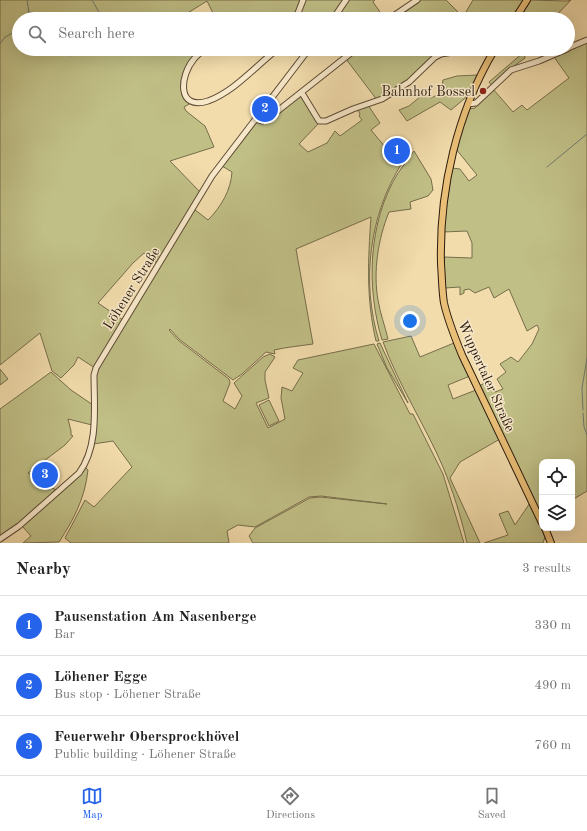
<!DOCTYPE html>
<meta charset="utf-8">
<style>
:root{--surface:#fff;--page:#f2f2f2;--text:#222;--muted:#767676;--line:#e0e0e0;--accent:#2563eb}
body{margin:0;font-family:"Old Standard TT",serif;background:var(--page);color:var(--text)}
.controls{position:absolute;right:12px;bottom:12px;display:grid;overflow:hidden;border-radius:8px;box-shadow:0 4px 16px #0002}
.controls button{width:36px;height:36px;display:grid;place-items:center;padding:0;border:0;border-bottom:1px solid var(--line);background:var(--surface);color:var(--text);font:20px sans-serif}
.you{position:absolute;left:410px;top:321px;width:14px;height:14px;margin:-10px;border:3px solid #fff;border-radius:50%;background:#1a73e8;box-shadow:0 0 0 6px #1a73e833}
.badge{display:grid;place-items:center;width:26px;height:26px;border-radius:50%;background:var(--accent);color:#fff;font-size:13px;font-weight:700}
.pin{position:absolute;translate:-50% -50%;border:2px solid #fff;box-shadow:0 1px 4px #0006}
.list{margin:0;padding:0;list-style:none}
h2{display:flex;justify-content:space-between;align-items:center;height:52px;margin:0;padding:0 16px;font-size:17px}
h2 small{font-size:13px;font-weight:400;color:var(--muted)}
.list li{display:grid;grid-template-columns:26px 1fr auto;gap:12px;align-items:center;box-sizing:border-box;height:60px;padding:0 16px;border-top:1px solid var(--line)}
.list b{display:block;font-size:15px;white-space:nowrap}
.list p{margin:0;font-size:13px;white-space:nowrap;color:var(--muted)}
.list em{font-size:13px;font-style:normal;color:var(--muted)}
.icon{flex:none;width:22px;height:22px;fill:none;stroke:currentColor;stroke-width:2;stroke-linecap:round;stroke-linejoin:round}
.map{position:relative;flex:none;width:587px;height:543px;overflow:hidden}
.search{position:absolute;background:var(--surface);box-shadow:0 4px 16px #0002;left:12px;right:12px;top:12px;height:44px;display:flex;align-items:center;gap:10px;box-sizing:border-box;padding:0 14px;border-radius:22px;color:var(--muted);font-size:15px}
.sheet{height:232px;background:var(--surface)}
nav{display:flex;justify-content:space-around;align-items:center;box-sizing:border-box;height:56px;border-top:1px solid var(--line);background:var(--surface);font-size:11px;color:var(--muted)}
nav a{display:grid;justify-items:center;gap:2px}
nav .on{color:var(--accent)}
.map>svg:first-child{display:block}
.green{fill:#c0bf86;stroke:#766d4a}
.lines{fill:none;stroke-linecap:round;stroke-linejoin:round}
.stream{stroke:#707a70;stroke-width:1}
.minor-casing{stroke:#5e4b36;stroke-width:7}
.major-casing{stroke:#2c1b0e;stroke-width:8}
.minor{stroke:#f7e8c9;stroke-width:5}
.major{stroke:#e9be76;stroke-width:6}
.poi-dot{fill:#8f2418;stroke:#f7e8c9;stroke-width:1.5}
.labels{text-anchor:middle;stroke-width:3;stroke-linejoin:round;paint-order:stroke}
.poi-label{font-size:14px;fill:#2c1b0e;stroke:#f7e8c9;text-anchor:end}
.street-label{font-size:14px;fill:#2c1b0e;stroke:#f7e8c9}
</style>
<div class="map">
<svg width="587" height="543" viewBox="0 0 587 543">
<rect width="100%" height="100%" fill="#f2dcac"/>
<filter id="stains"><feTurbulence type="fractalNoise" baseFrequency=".005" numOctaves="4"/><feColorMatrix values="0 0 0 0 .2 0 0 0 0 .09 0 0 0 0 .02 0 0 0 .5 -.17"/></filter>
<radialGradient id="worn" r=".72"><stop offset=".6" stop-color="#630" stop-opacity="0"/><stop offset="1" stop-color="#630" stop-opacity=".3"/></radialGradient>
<path class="green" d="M 0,0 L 344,0 L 331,19 L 303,19 L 296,12 L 289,19 L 216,19 L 207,1 L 178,19 L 19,19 L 19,49 L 203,49 C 189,66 169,84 191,103 L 184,107 L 186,111 L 205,126 L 214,147 L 170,161 L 200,192 L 158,264 L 144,253 L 133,263 L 98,303 L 123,320 L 95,368 L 78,357 L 74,365 L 61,378 L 52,371 L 40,333 L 0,365 Z
M 348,0 L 375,0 L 373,2 L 385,19 L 335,19 Z
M 419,0 L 446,0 L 463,17 L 473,0 L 524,0 L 512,19 L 390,19 Z
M 529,0 L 567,1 L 571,0 L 553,19 L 548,19 L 548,15 L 540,19 L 517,19 Z
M 587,42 L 587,491 L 572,500 L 572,462 L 542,462 L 542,517 L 479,386 L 489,381 L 495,392 L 503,389 L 497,379 L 506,372 L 500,364 L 511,357 L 518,362 L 532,344 L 539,329 L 537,325 L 527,331 L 509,289 L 494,298 L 489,287 L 475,293 L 469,289 L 464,290 L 464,293 L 460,295 L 460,287 L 445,288 L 444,257 L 472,258 L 472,243 L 467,231 L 443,232 L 452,168 L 460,169 L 469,181 L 477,175 L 456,149 L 469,109 L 475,108 L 493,89 L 513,112 L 522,105 L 527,110 L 569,78 L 554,57 Z
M 357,49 L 465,49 L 440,53 L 408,82 L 377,100 L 346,59 Z
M 524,52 L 525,58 L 510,69 L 492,86 L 489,82 Z
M 477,75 L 470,94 L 451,110 L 440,102 L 407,121 L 399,110 L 409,106 L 426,92 L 431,98 L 441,93 L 443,80 L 457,76 Z
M 302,94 L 319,123 L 299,144 L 308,152 L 327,143 L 335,131 L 340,136 L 362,120 L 359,116 L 360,114 L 357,108 L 368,105 L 380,123 L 371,130 L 395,159 L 402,163 C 369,215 361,282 379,341 L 376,341 C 366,299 368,259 371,217 L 296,249 L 313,344 C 300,346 287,347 274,350 L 275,354 L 266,352 L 242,374 L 233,380 L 179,339 L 170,329 L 169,330 L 178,340 L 229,379 L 230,383 L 223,401 L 235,409 L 242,396 L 234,383 L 263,357 L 270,354 L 275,357 L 265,372 L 265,380 L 269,398 L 256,403 L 268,428 L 285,419 L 281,398 L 282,387 L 292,391 L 303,373 L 293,368 L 298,360 L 374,344 L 410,414 L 413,414 L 443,474 L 464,543 L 253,543 L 249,536 L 255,528 L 310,498 L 320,497 L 387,504 L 321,496 L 309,497 L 255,527 L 238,525 L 227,531 L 229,543 L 71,543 L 65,538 L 85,500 L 94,507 L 132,467 L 113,441 L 93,444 L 95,376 L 97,369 L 194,209 L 208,220 C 221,207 231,190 232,172 L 222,166 L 256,122 L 259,122 Z
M 414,151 L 431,179 L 433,190 L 428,196 L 410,202 L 411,209 L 389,212 C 378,239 373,271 378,300 C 380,313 385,326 388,339 L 382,340 C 366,287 368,222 398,173 C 403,166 409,158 414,151 Z
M 411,336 L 420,357 L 454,343 L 470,376 L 448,385 L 453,399 L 476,390 L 500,439 L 460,462 L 450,478 L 480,543 L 467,543 C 461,517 453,491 443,467 C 425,425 399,386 383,342 Z
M 380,343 L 408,403 L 387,368 L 377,344 Z
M 0,369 L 8,379 L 0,385 Z
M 51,372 L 71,390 L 93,405 L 92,425 L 68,419 L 71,431 L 71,435 L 73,436 L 65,445 L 28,473 L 56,490 L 19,524 L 0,537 L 0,409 Z
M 269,400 L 279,421 L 269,426 L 259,405 Z
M 85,467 L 88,470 C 85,498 74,519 59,542 L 23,543 L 31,536 L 22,526 Z
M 530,503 L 545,537 L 543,543 L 484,543 L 508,535 L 499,514 L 508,511 L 515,525 Z"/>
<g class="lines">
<path class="stream" d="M 92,0 L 103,19
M 28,11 L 36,15 L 43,14 L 51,19
M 21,19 L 29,13 L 27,0
M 0,44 L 4,38 L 17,30 L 19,24
M 63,49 L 70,56
M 547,167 L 587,134
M 583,410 L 582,388 L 587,358
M 583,413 L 584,427 L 587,435"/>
<g class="minor-casing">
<path id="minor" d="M 292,19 L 298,13 L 303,0
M 333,19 L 346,0
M 389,19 L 417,0
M 568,48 L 587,40
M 205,49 C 201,52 197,55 194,59 C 180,75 176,111 208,101 C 233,92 254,68 274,52 L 275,49
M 302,93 L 319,121 L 326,121 L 353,109 L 382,99 L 409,82 L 435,57 L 441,54 L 465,50 L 494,50
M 468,104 L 476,103 L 511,70 L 539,61 L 567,49
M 255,119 L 262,121 L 270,117 L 356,49
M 0,539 L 19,526 L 79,473 C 99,446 94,407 94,375 L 96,368 L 212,176 L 309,49"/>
</g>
<g class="major-casing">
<path id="major" d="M 515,19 L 527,0
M 495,49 C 457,112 439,190 441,264 C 442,277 442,291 444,303 C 448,321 455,338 462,355 L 542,523
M 545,528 L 551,543"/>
</g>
<use href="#minor" class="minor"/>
<use href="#major" class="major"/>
</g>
<circle class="poi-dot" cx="483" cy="91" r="4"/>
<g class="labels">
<g class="poi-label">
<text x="475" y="96">Bahnhof Bossel</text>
</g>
<g class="street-label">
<text transform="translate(131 288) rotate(-58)" y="5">Löhener Straße</text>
<text transform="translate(487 376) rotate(66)" y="5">Wuppertaler Straße</text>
</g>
</g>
<rect width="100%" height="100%" filter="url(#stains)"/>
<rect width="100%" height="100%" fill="url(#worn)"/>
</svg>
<div class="controls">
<button><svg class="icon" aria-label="locate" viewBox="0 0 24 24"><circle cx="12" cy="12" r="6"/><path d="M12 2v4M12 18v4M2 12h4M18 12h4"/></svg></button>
<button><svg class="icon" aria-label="layers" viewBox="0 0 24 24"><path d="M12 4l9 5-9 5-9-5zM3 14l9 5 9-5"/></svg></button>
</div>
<div class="you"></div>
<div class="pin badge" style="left:397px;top:151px">1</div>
<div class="pin badge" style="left:265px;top:109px">2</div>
<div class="pin badge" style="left:45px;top:475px">3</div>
<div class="search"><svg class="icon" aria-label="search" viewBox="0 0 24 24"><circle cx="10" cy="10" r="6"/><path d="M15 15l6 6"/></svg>Search here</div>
</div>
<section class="sheet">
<h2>Nearby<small>3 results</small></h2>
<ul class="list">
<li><span class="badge">1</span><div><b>Pausenstation Am Nasenberge</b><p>Bar</p></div><em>330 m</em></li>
<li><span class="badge">2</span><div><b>Löhener Egge</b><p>Bus stop · Löhener Straße</p></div><em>490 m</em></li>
<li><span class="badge">3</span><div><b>Feuerwehr Obersprockhövel</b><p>Public building · Löhener Straße</p></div><em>760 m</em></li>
</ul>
</section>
<nav>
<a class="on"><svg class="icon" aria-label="map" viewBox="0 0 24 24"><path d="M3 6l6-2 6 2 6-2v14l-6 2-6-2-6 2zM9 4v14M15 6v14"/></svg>Map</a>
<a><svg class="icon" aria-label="directions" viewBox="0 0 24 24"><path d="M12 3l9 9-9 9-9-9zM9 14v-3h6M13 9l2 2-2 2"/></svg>Directions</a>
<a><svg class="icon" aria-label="saved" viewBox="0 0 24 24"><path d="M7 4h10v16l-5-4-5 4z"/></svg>Saved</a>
</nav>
